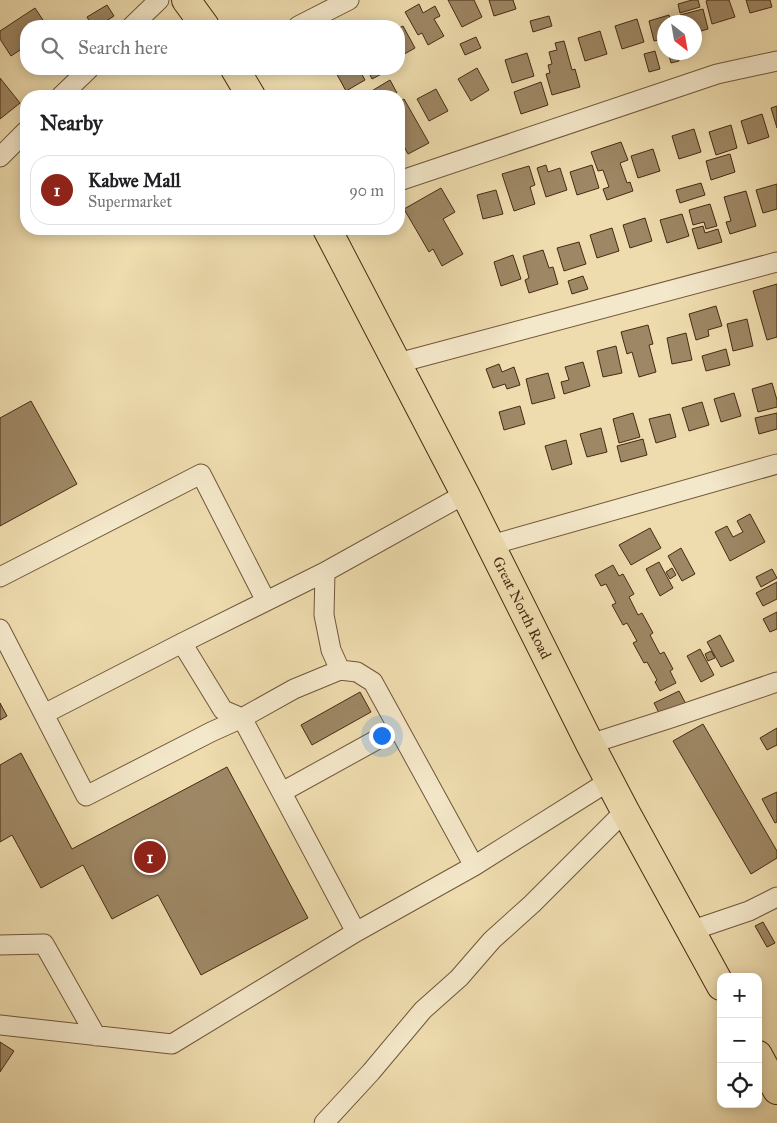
<!DOCTYPE html>
<meta charset="utf-8">
<style>
:root{--surface:#fff;--page:#f2f2f2;--text:#202124;--muted:#757577;--line:#e0e0e0;--accent:#8f2418}
body{margin:0;font-family:"IM FELL Great Primer",serif;background:var(--page);color:var(--text)}
.controls{position:absolute;right:15px;bottom:15px;display:grid;overflow:hidden;border-radius:10px;box-shadow:0 2px 12px #0003}
.controls button{width:45px;height:45px;display:grid;place-items:center;padding:0;border:0;border-bottom:1px solid var(--line);background:var(--surface);color:var(--text);font:25px sans-serif}
.compass{position:absolute;left:657px;top:15px;width:45px;height:45px;border-radius:50%;background:var(--surface);box-shadow:0 2px 12px #0003;rotate:149deg}
.you{position:absolute;left:381px;top:735px;width:18px;height:18px;margin:-12px;border:4px solid #fff;border-radius:50%;background:#1a73e8;box-shadow:0 0 0 8px #1a73e833}
.badge{display:grid;place-items:center;width:32px;height:32px;border-radius:50%;background:var(--accent);color:#fff;font-size:16px;font-weight:700}
.pin{position:absolute;translate:-50% -50%;border:2px solid #fff;box-shadow:0 1px 5px #0006}
.list{margin:0;padding:0;list-style:none}
h2{display:flex;justify-content:space-between;align-items:center;height:65px;margin:0;padding:0 20px;font-size:21px}
h2 small{font-size:16px;font-weight:400;color:var(--muted)}
.list li{display:grid;grid-template-columns:32px 1fr auto;gap:15px;align-items:center;box-sizing:border-box;height:70px;margin:0 10px 10px;padding:0 10px;border:1px solid var(--line);border-radius:20px}
.list b{display:block;font-size:19px;white-space:nowrap}
.list p{margin:0;font-size:16px;white-space:nowrap;color:var(--muted)}
.list em{font-size:16px;font-style:normal;color:var(--muted)}
.icon{flex:none;width:28px;height:28px;fill:none;stroke:currentColor;stroke-width:2;stroke-linecap:round;stroke-linejoin:round}
.map{position:relative;flex:none;width:777px;height:1123px;overflow:hidden}
.search{position:absolute;background:var(--surface);box-shadow:0 2px 12px #0003;left:20px;top:20px;width:385px;height:55px;display:flex;align-items:center;gap:12px;box-sizing:border-box;padding:0 18px;border-radius:20px;color:var(--muted);font-size:19px}
.panel{position:absolute;background:var(--surface);box-shadow:0 2px 12px #0003;left:20px;top:90px;width:385px;height:145px;border-radius:20px}
.map>svg:first-child{display:block}
.building{fill:#9e8764;stroke:#472a13}
.lines{fill:none;stroke-linecap:round;stroke-linejoin:round}
.minor-casing{stroke:#71563a;stroke-width:21}
.highway-casing{stroke:#472a13;stroke-width:30}
.minor{stroke:#f4e8ca;stroke-width:19}
.highway{stroke:#eedcae;stroke-width:28}
.labels{text-anchor:middle;stroke-width:4;stroke-linejoin:round;paint-order:stroke}
.street-label{font-size:15px;fill:#472a13;stroke:#f4e8ca}
</style>
<div class="map">
<svg width="777" height="1123" viewBox="0 0 777 1123">
<rect width="100%" height="100%" fill="#eedcae"/>
<filter id="stains"><feTurbulence type="fractalNoise" baseFrequency=".004" numOctaves="4"/><feColorMatrix values="0 0 0 0 .2 0 0 0 0 .09 0 0 0 0 .02 0 0 0 .5 -.17"/></filter>
<radialGradient id="worn" r=".72"><stop offset=".6" stop-color="#630" stop-opacity="0"/><stop offset="1" stop-color="#630" stop-opacity=".3"/></radialGradient>
<path class="building" d="M 448,0 L 474,0 L 482,17 L 462,27 Z
M 489,0 L 513,0 L 516,9 L 494,16 Z
M 692,0 L 698,0 L 700,7 L 680,13 L 678,4 Z
M 709,0 L 729,0 L 735,17 L 712,24 L 706,1 Z
M 746,0 L 770,0 L 772,7 L 750,13 Z
M 419,4 L 423,13 L 435,6 L 440,16 L 434,19 L 444,36 L 428,45 L 422,33 L 418,35 L 405,12 Z
M 107,5 L 114,16 L 98,26 L 92,26 L 87,17 Z
M 35,8 L 47,26 L 26,26 L 26,46 L 11,56 L 0,39 L 0,31 Z
M 703,9 L 708,29 L 694,33 L 694,22 L 682,22 L 680,15 Z
M 669,15 L 671,22 L 664,22 L 664,31 L 661,31 L 663,39 L 654,41 L 649,21 Z
M 549,16 L 552,26 L 533,32 L 530,21 Z
M 637,19 L 644,42 L 622,49 L 615,26 Z
M 403,26 L 415,48 L 399,57 L 399,28 Z
M 600,31 L 607,54 L 585,61 L 578,38 Z
M 476,37 L 481,48 L 465,55 L 460,44 Z
M 564,41 L 572,70 L 575,69 L 580,87 L 552,95 L 546,74 L 550,73 L 548,65 L 552,64 L 549,52 L 557,50 L 555,43 Z
M 655,51 L 660,69 L 649,72 L 644,54 Z
M 668,52 L 677,52 L 679,61 L 671,63 Z
M 527,53 L 534,76 L 512,83 L 505,60 Z
M 477,68 L 489,90 L 471,101 L 458,79 Z
M 334,69 L 359,69 L 365,80 L 346,91 Z
M 367,69 L 391,69 L 372,79 Z
M 0,78 L 20,103 L 0,119 Z
M 390,80 L 397,93 L 390,96 L 373,96 L 370,92 Z
M 541,82 L 548,105 L 521,114 L 514,92 Z
M 436,89 L 448,111 L 429,121 L 417,99 Z
M 404,99 L 429,143 L 408,154 L 399,137 L 399,102 Z
M 777,106 L 777,128 L 771,108 Z
M 762,114 L 769,137 L 748,144 L 741,121 Z
M 731,125 L 737,148 L 716,155 L 709,132 Z
M 694,129 L 701,152 L 679,159 L 672,136 Z
M 621,142 L 628,160 L 620,163 L 627,183 L 630,182 L 633,191 L 607,200 L 603,189 L 609,187 L 603,170 L 598,171 L 591,152 Z
M 653,149 L 660,171 L 638,178 L 631,156 Z
M 730,154 L 735,172 L 711,180 L 706,161 Z
M 546,165 L 548,172 L 560,168 L 567,190 L 546,197 L 537,168 Z
M 592,165 L 599,188 L 577,195 L 570,172 Z
M 529,166 L 535,185 L 530,187 L 535,204 L 514,211 L 502,174 Z
M 701,183 L 705,195 L 680,203 L 676,190 Z
M 777,184 L 777,209 L 763,213 L 756,190 Z
M 441,188 L 455,212 L 443,219 L 463,254 L 442,266 L 433,249 L 429,252 L 404,209 Z
M 496,190 L 503,214 L 483,219 L 477,195 Z
M 746,191 L 756,226 L 730,234 L 726,222 L 731,221 L 724,197 Z
M 710,204 L 717,226 L 706,229 L 704,222 L 693,225 L 689,210 Z
M 682,214 L 689,236 L 667,243 L 660,220 Z
M 645,218 L 652,241 L 630,248 L 623,225 Z
M 703,226 L 705,233 L 718,229 L 722,242 L 698,249 L 692,229 Z
M 612,228 L 619,251 L 597,258 L 590,235 Z
M 579,242 L 586,264 L 564,271 L 557,248 Z
M 543,250 L 549,268 L 553,267 L 558,284 L 529,293 L 525,280 L 529,278 L 523,256 Z
M 513,255 L 521,279 L 501,286 L 494,262 Z
M 583,276 L 588,289 L 572,294 L 568,281 Z
M 777,284 L 777,337 L 767,340 L 753,291 Z
M 716,306 L 722,326 L 708,330 L 709,336 L 696,340 L 689,314 Z
M 747,319 L 753,346 L 733,351 L 727,324 Z
M 648,325 L 653,344 L 649,345 L 656,372 L 639,377 L 632,352 L 627,354 L 621,332 Z
M 686,333 L 692,360 L 672,364 L 667,338 Z
M 616,346 L 622,373 L 603,377 L 597,351 Z
M 726,349 L 730,365 L 706,371 L 702,356 Z
M 583,362 L 590,386 L 564,394 L 561,382 L 569,380 L 565,367 Z
M 499,364 L 502,372 L 514,367 L 520,385 L 507,389 L 505,384 L 493,388 L 486,369 Z
M 548,373 L 555,398 L 532,404 L 526,379 Z
M 772,383 L 777,400 L 777,407 L 758,412 L 752,389 Z
M 734,393 L 741,416 L 721,422 L 714,399 Z
M 31,401 L 77,484 L 0,526 L 0,418 Z
M 702,402 L 709,425 L 689,431 L 682,408 Z
M 520,406 L 525,424 L 504,430 L 499,412 Z
M 633,413 L 640,437 L 619,443 L 613,419 Z
M 777,413 L 777,429 L 759,434 L 755,418 Z
M 670,414 L 676,437 L 656,443 L 649,419 Z
M 601,428 L 607,452 L 587,457 L 580,434 Z
M 643,439 L 647,455 L 621,462 L 617,446 Z
M 566,440 L 572,464 L 552,470 L 545,446 Z
M 750,514 L 765,542 L 730,561 L 715,532 L 727,526 L 733,537 L 743,532 L 737,521 Z
M 650,528 L 661,548 L 631,565 L 619,545 Z
M 681,548 L 695,574 L 682,581 L 668,556 Z
M 659,562 L 673,588 L 660,596 L 646,569 Z
M 613,565 L 619,576 L 623,574 L 634,594 L 629,597 L 638,615 L 642,613 L 653,633 L 650,635 L 660,654 L 664,652 L 673,669 L 670,671 L 676,683 L 660,691 L 655,682 L 657,680 L 647,662 L 644,663 L 633,643 L 637,641 L 627,623 L 623,625 L 612,605 L 616,603 L 606,584 L 601,586 L 595,575 Z
M 672,568 L 676,575 L 670,579 L 666,572 Z
M 772,569 L 777,578 L 761,587 L 756,577 Z
M 777,582 L 777,599 L 763,606 L 756,593 Z
M 777,612 L 777,629 L 770,632 L 763,619 Z
M 720,635 L 734,661 L 721,667 L 707,642 Z
M 700,649 L 714,675 L 701,682 L 687,656 Z
M 711,651 L 715,658 L 708,661 L 705,654 Z
M 679,691 L 686,704 L 661,717 L 654,703 Z
M 360,692 L 371,712 L 312,745 L 301,725 Z
M 0,703 L 7,716 L 0,720 Z
M 703,724 L 777,851 L 777,858 L 751,874 L 673,741 Z
M 777,728 L 777,745 L 767,750 L 760,738 Z
M 21,753 L 72,849 L 227,767 L 308,918 L 201,975 L 158,895 L 112,919 L 83,865 L 41,888 L 12,835 L 0,842 L 0,765 Z
M 777,792 L 777,822 L 775,823 L 762,799 Z
M 763,922 L 775,943 L 767,947 L 755,926 Z
M 0,1042 L 14,1051 L 0,1072 Z"/>
<g class="lines">
<g class="minor-casing">
<path id="minor" d="M 132,26 L 159,0
M 298,26 L 349,0
M 61,96 L 89,69
M 0,157 L 26,131
M 399,181 L 717,74 L 777,61
M 398,363 L 777,262
M 491,545 L 777,464
M 325,572 L 324,615 L 331,650 L 340,670
M 0,577 L 201,474 L 266,601
M 0,629 L 86,796 L 211,732 L 242,718 L 294,689 L 340,670 L 357,672 L 373,682 L 474,866
M 182,643 L 223,710 L 242,718 L 356,932 L 474,866 L 609,781
M 44,714 L 182,643 L 325,572 L 465,494
M 590,744 L 671,718 L 777,682
M 282,792 L 398,728
M 690,931 L 749,911 L 777,897
M 0,945 L 44,944 L 96,1036
M 0,1025 L 172,1044 L 356,932
M 324,1123 L 371,1072 L 423,1010 L 459,978 L 492,940 L 532,904 L 625,811"/>
</g>
<g class="highway-casing">
<g id="highway">
<path d="M 186,0 L 205,26"/>
<path d="M 235,69 L 251,96"/>
<path id="s1" d="M 327,229 L 465,494 L 590,744 L 625,811 L 721,986"/>
<path d="M 758,1055 L 777,1090"/>
</g>
</g>
<use href="#minor" class="minor"/>
<use href="#highway" class="highway"/>
</g>
<g class="labels">
<g class="street-label">
<text dy="5" stroke="none"><textPath href="#s1" startOffset="426">Great North Road</textPath></text>
</g>
</g>
<rect width="100%" height="100%" filter="url(#stains)"/>
<rect width="100%" height="100%" fill="url(#worn)"/>
</svg>
<div class="controls">
<button>+</button>
<button>−</button>
<button><svg class="icon" aria-label="locate" viewBox="0 0 24 24"><circle cx="12" cy="12" r="6"/><path d="M12 2v4M12 18v4M2 12h4M18 12h4"/></svg></button>
</div>
<svg class="compass" viewBox="-18 -18 36 36"><path d="M0-13l5 13h-10z" fill="#e53935"/><path d="M0 13l5-13h-10z" fill="#757577"/></svg>
<div class="you"></div>
<div class="pin badge" style="left:150px;top:857px">1</div>
<div class="search"><svg class="icon" aria-label="search" viewBox="0 0 24 24"><circle cx="10" cy="10" r="6"/><path d="M15 15l6 6"/></svg>Search here</div>
<section class="panel">
<h2>Nearby<small></small></h2>
<ul class="list">
<li><span class="badge">1</span><div><b>Kabwe Mall</b><p>Supermarket</p></div><em>90 m</em></li>
</ul>
</section>
</div>
